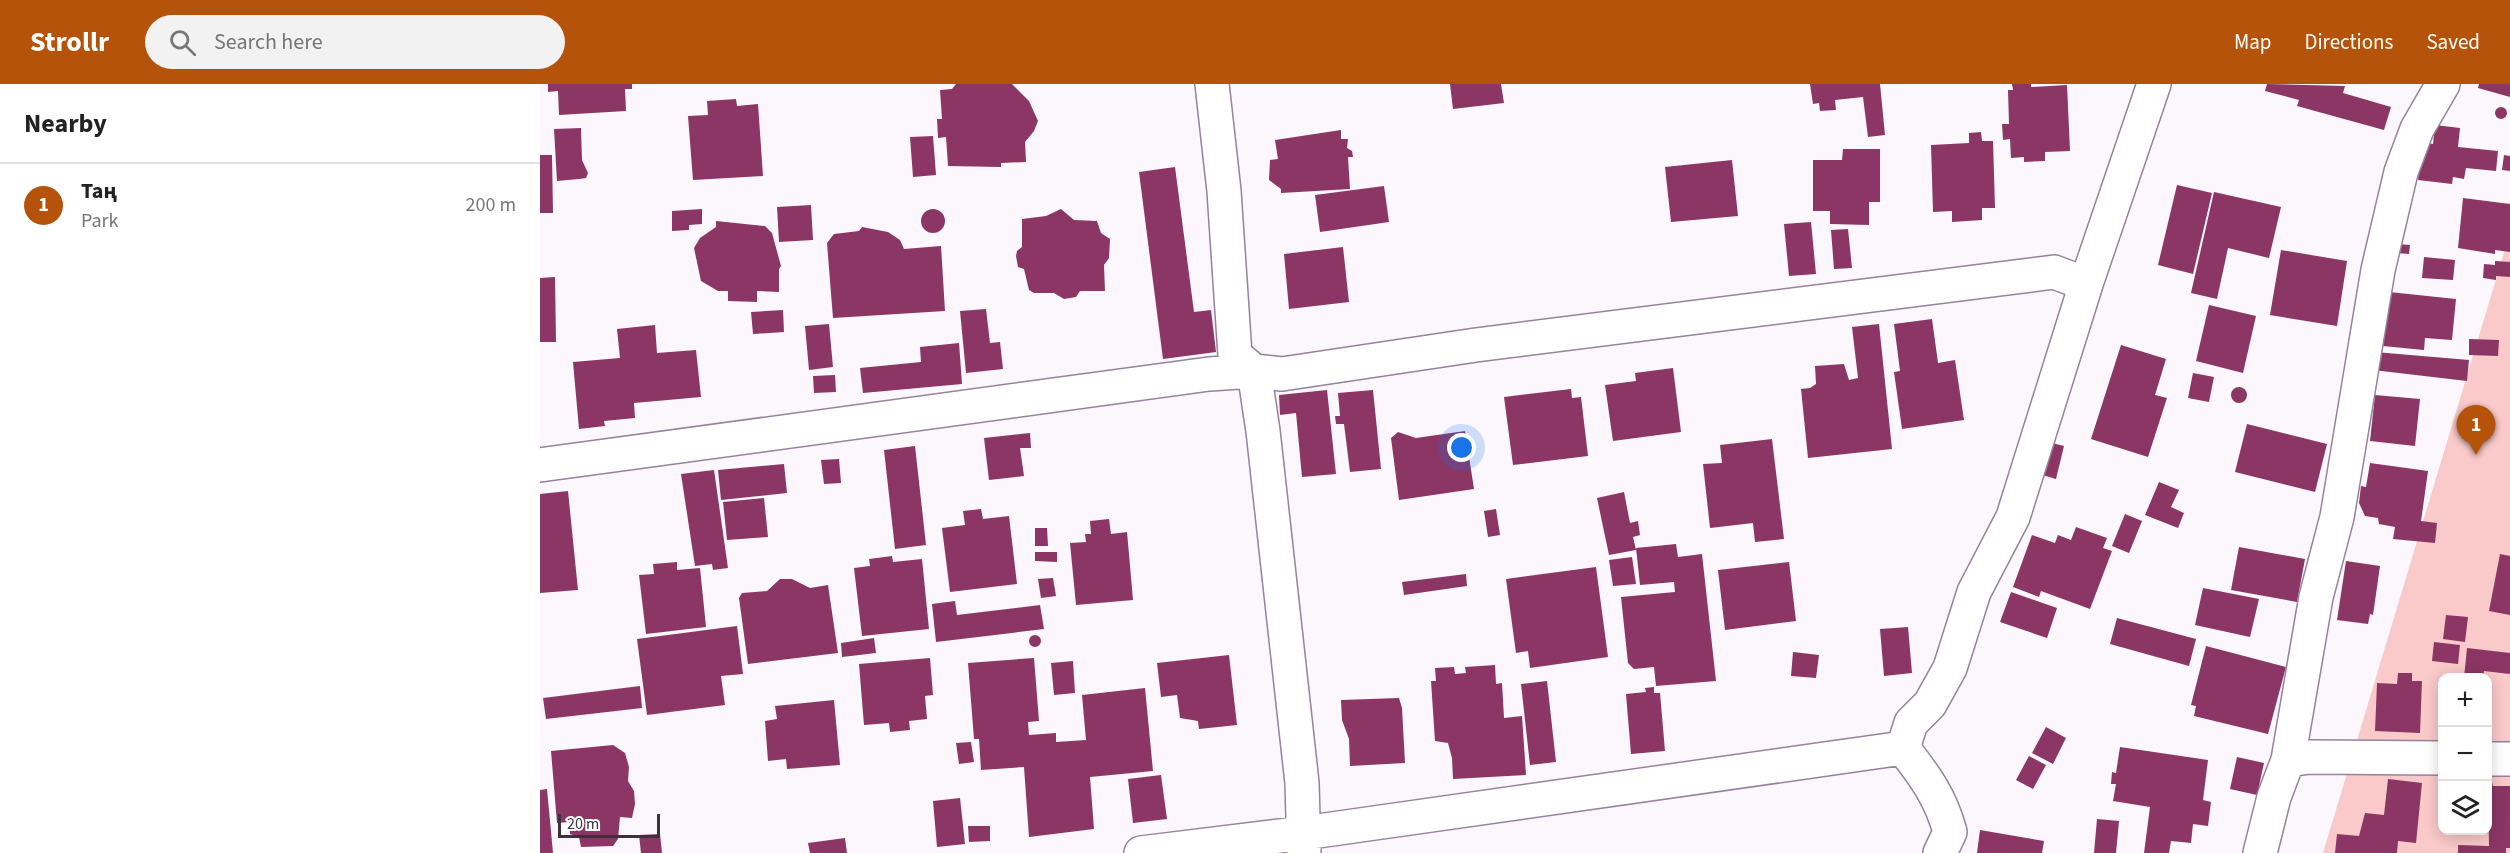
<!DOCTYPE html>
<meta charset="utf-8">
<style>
:root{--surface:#fff;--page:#f2f2f2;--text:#222;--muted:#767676;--line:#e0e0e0;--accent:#b45309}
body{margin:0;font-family:"Source Sans 3",sans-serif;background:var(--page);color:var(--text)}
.controls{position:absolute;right:18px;bottom:18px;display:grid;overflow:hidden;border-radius:12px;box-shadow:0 3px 15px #0003}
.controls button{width:54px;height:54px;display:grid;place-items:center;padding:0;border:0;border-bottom:2px solid var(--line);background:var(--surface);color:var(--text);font:30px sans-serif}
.scale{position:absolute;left:18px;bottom:15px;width:102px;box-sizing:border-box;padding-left:6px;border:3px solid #39313c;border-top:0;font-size:16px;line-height:21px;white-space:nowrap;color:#39313c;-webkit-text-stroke:4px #fff;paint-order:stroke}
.you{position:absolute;left:922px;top:364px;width:21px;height:21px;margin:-15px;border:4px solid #fff;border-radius:50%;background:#1a73e8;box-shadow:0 0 0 9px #1a73e833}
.badge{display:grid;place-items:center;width:39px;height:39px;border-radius:50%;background:var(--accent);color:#fff;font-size:20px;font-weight:700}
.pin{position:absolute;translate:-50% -50px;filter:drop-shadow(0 2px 3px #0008)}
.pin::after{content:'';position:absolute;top:32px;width:21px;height:18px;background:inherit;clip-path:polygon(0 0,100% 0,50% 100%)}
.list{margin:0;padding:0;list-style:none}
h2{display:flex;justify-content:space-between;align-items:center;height:78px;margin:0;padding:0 24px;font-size:26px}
h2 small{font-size:20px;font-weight:400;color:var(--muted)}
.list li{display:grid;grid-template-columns:39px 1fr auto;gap:18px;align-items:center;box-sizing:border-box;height:84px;padding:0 24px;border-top:2px solid var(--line)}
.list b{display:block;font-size:22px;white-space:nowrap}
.list p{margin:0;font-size:20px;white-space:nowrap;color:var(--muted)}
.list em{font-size:20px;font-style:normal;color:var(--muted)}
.icon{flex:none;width:33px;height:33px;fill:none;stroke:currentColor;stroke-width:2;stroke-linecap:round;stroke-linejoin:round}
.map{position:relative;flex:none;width:1970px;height:769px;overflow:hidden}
header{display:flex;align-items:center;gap:36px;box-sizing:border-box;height:84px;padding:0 30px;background:var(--accent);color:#fff}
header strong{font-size:28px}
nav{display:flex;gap:33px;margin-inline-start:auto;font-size:21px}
.search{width:420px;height:54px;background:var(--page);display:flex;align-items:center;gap:15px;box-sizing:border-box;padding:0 21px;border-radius:33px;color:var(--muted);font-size:22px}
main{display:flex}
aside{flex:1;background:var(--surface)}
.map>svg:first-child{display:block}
.green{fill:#fac9c9;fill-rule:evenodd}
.building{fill:#8b3664}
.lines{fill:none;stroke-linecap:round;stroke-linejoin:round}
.minor-casing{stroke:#96829c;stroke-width:36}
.minor{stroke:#fff;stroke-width:33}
</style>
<header>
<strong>Strollr</strong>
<div class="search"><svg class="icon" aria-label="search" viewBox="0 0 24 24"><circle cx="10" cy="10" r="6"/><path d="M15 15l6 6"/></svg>Search here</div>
<nav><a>Map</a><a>Directions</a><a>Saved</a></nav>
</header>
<main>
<aside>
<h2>Nearby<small></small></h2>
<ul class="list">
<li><span class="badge">1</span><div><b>Таң</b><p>Park</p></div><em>200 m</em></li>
</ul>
</aside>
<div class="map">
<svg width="1970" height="769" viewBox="0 0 1970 769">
<rect width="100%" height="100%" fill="#fbf7fd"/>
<path class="green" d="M 1970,149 L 1970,769 L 1783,769 ZM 1902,594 L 1948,594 L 1948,746 L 1902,746 Z"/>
<path class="building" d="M 8,0 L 92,0 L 92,5 L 85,5 L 86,27 L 19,31 L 18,7 L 8,8 Z
M 416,0 L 472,0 L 489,17 L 498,37 L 494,47 L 485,58 L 486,78 L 461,79 L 461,83 L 408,82 L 406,53 L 398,54 L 397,35 L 402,35 L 400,6 L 412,5 Z
M 910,0 L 961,0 L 964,19 L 913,25 Z
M 1270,0 L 1340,0 L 1345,51 L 1328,53 L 1323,13 L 1295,16 L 1296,26 L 1280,27 L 1279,19 L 1273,20 Z
M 1472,0 L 1491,0 L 1491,3 L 1527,1 L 1530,67 L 1505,68 L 1505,77 L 1484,78 L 1484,73 L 1471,74 L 1470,55 L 1463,56 L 1462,40 L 1469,40 L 1468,6 L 1473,6 Z
M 1727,0 L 1805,2 L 1803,9 L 1851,23 L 1844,46 L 1757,22 L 1759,16 L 1725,7 Z
M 1939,0 L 1970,0 L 1970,13 L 1938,4 Z
M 196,15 L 197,22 L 218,20 L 223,92 L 153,96 L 148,32 L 168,31 L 167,17 Z
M1955 29a6 6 0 1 1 12 0a6 6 0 1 1-12 0Z
M 1895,41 L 1920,44 L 1918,63 L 1958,67 L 1956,87 L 1926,84 L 1924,95 L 1913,93 L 1912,100 L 1878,96 L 1882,58 L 1893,60 Z
M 41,44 L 42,76 L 48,89 L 46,94 L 39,95 L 17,97 L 14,45 Z
M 801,46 L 801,55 L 808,55 L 807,64 L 812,67 L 813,73 L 808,73 L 810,105 L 741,109 L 741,105 L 729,96 L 730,76 L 738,75 L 735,56 Z
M 1441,48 L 1442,57 L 1453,57 L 1455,124 L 1442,124 L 1442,136 L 1412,138 L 1412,127 L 1393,128 L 1391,61 L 1429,59 L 1429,49 Z
M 393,52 L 396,91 L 373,93 L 370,53 Z
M 1303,65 L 1340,65 L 1340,118 L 1329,118 L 1329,141 L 1290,140 L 1290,127 L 1273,127 L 1273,76 L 1302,76 Z
M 0,71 L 12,71 L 13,129 L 0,129 Z
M 1964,71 L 1970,72 L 1970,87 L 1962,86 Z
M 1192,76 L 1198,132 L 1131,138 L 1125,83 Z
M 635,83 L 654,228 L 671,226 L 676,268 L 623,275 L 599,88 Z
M 1637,101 L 1672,109 L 1653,190 L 1618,181 Z
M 844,102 L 849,138 L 780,148 L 775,111 Z
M 1674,108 L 1741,123 L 1729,174 L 1688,164 L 1677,215 L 1651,209 Z
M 1923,114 L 1970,120 L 1970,168 L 1955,166 L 1955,170 L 1918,164 Z
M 271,121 L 273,156 L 239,158 L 237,123 Z
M 162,125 L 162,140 L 149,141 L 149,146 L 132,147 L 132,127 Z
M 521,125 L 534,136 L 557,137 L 561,149 L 570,155 L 569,174 L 564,181 L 565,207 L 540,207 L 536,213 L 524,215 L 514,209 L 494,209 L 489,206 L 484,185 L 478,183 L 476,172 L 477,167 L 482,163 L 482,135 L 506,132 Z
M381 137a12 12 0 1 1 24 0a12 12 0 1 1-24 0Z
M 176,137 L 225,142 L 232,149 L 241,182 L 239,185 L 239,208 L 217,207 L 217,218 L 188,217 L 188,207 L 178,207 L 161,197 L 154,164 L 160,154 L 176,143 Z
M 1271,138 L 1276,190 L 1249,192 L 1244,140 Z
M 322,143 L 348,148 L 360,156 L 364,165 L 401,162 L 405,227 L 293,234 L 287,159 L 294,150 L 319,147 Z
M 1308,145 L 1312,184 L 1294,185 L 1291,146 Z
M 1857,160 L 1870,161 L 1869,170 L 1857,169 Z
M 803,163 L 809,218 L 749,225 L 744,170 Z
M 1741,166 L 1807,177 L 1797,242 L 1730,231 Z
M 1884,173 L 1915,176 L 1913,196 L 1882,194 Z
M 1955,177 L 1970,178 L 1970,193 L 1956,192 L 1956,196 L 1943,194 L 1944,180 L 1955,181 Z
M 15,193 L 16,258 L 0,258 L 0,194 Z
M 1849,208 L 1916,215 L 1912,256 L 1885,254 L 1884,266 L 1843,262 Z
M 1669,221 L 1716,232 L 1703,289 L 1656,277 Z
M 446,225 L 450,259 L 460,258 L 463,285 L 426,289 L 420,227 Z
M 243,226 L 244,248 L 213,250 L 211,228 Z
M 1392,235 L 1398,279 L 1415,276 L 1424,336 L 1362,345 L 1354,288 L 1360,287 L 1354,240 Z
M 289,240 L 293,283 L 269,286 L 265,242 Z
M 1339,240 L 1352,365 L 1268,374 L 1261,305 L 1270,304 L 1276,300 L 1275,282 L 1304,280 L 1309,296 L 1318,294 L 1312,243 Z
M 115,241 L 117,269 L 156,266 L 161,313 L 94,319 L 95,334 L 64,337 L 65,342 L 39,345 L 33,278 L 80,274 L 77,245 Z
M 1929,255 L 1959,256 L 1958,272 L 1929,271 Z
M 419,259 L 422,300 L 323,309 L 320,284 L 381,278 L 380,263 Z
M 1581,261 L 1626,275 L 1615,311 L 1627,314 L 1608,373 L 1551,355 Z
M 1835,268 L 1929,276 L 1927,297 L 1833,286 Z
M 1133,284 L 1141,348 L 1073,357 L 1065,301 L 1096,297 L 1095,289 Z
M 1653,289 L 1674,293 L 1669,318 L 1648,314 Z
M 295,291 L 296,308 L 274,309 L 273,292 Z
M1691 311a8 8 0 1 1 16 0a8 8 0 1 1-16 0Z
M 1031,305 L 1032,314 L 1041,313 L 1048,372 L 973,381 L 964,313 Z
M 787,306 L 796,390 L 762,393 L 756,329 L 740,331 L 739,311 Z
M 833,306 L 841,385 L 810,388 L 804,340 L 796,340 L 795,332 L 800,332 L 798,309 Z
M 1835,311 L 1880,315 L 1875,362 L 1830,357 Z
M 1707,340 L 1787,360 L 1775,408 L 1695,388 Z
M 925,347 L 934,405 L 859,416 L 851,354 L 858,348 L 876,354 Z
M 490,349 L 491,364 L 480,364 L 484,392 L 449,396 L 444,354 Z
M 1232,355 L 1244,455 L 1215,458 L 1213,439 L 1170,444 L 1163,380 L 1182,379 L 1180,361 Z
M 1508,358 L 1524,362 L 1516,395 L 1499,390 Z
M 375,362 L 386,461 L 355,465 L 344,366 Z
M 299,375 L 301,399 L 284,400 L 281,376 Z
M 1830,379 L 1888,387 L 1881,437 L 1897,439 L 1895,459 L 1853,455 L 1855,443 L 1839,440 L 1838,434 L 1825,432 L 1819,419 L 1821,402 L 1826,403 Z
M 244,380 L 247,409 L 181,416 L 178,386 Z
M 174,386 L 188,484 L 173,486 L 172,480 L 155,482 L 141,390 Z
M 1619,398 L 1639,406 L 1631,423 L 1644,429 L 1638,444 L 1605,431 Z
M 28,407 L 38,506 L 0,509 L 0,410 Z
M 1084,408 L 1090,439 L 1098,437 L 1100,451 L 1093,453 L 1096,466 L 1069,471 L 1057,414 Z
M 224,414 L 228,453 L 187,456 L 183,418 Z
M 441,425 L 443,435 L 469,432 L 477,500 L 410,508 L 402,444 L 425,441 L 423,427 Z
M 956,425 L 960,451 L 948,453 L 944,427 Z
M 1585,430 L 1602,437 L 1589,469 L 1572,462 Z
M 569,435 L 571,450 L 587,448 L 593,516 L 536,521 L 530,459 L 546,458 L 545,450 L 551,450 L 550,437 Z
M 1536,443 L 1567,454 L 1563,464 L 1572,467 L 1550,525 L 1501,507 L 1499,513 L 1473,503 L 1492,451 L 1515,459 L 1518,451 L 1531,456 Z
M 495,444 L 507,444 L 508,462 L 495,462 Z
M 1136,460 L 1138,473 L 1162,470 L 1176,597 L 1116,602 L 1114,583 L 1094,585 L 1088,579 L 1081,513 L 1135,508 L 1134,498 L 1100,501 L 1096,464 Z
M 1699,463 L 1765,475 L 1757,518 L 1691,506 Z
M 495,468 L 517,468 L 517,478 L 495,477 Z
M 1960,470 L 1970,472 L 1970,531 L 1949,527 Z
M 352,472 L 353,478 L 382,475 L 389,545 L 322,552 L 314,484 L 330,482 L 329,475 Z
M 1092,473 L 1096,500 L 1073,502 L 1069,476 Z
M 1806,477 L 1840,482 L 1833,531 L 1830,530 L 1828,540 L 1797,536 Z
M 137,478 L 137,486 L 160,484 L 166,543 L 106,550 L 99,491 L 114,490 L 113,480 Z
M 1249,478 L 1256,537 L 1185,546 L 1178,486 Z
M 1056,483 L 1068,573 L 990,584 L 988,567 L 976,569 L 966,495 Z
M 926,490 L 927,502 L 864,511 L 862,498 Z
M 513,494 L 516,512 L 501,514 L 498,495 Z
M 240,495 L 252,495 L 270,504 L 288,501 L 298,569 L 208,580 L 199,514 L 202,509 L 227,507 Z
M 1663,504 L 1719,515 L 1710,553 L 1655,541 Z
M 1471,508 L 1517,524 L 1507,554 L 1460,538 Z
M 415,517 L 417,531 L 500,521 L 504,545 L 396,558 L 392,520 Z
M 1906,531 L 1928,533 L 1925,558 L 1903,555 Z
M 1577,534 L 1656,555 L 1649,582 L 1570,560 Z
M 197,542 L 203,590 L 181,592 L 185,621 L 107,631 L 97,555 Z
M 1368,543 L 1372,589 L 1344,592 L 1340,545 Z
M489 557a6 6 0 1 1 12 0a6 6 0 1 1-12 0Z
M 334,554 L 336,569 L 302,573 L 301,559 Z
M 1894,558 L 1920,561 L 1918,580 L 1892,577 Z
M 1666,562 L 1746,583 L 1728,650 L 1654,632 L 1656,622 L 1651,621 Z
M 1927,564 L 1970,569 L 1970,590 L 1944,587 L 1943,594 L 1924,594 Z
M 1253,568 L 1279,571 L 1276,594 L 1251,592 Z
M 689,571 L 697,641 L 659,645 L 658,637 L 640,634 L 637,611 L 621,613 L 617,579 Z
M 390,574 L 393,611 L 385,612 L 387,635 L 369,637 L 370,646 L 350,648 L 349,639 L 324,641 L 319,580 Z
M 494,574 L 499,637 L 488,638 L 489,651 L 516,649 L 516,658 L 546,656 L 542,611 L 605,604 L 613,687 L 550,693 L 554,745 L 489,753 L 484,683 L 441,686 L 439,655 L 434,655 L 428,579 Z
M 533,577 L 535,609 L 514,611 L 511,579 Z
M 955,581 L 956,600 L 962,599 L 964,634 L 982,632 L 986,691 L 913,695 L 912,674 L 908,659 L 895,657 L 891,597 L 896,597 L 895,584 L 914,583 L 915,590 L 926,589 L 925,583 Z
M 1858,589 L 1872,589 L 1872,597 L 1882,597 L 1880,649 L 1835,647 L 1837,599 L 1857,600 Z
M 1007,597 L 1016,678 L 990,681 L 981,600 Z
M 100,602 L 102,624 L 6,635 L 3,614 Z
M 1114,603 L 1114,609 L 1120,609 L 1125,667 L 1091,670 L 1086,610 L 1106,608 L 1105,604 Z
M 859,614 L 862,624 L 865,679 L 810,682 L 809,655 L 802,636 L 801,616 Z
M 294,616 L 300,681 L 247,685 L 246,675 L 228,677 L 225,637 L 237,635 L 235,622 Z
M 1506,643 L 1526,654 L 1513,680 L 1492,669 Z
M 431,658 L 434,678 L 419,680 L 416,659 Z
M 73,661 L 85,669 L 89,683 L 88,697 L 94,707 L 95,720 L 92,734 L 80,733 L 78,755 L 73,762 L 41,763 L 39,753 L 30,750 L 29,738 L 17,739 L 11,667 Z
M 1580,663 L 1668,676 L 1663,716 L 1671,718 L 1668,742 L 1653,740 L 1651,759 L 1631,757 L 1629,769 L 1604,769 L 1610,723 L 1573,717 L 1576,700 L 1571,700 L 1572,688 L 1576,689 Z
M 1489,672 L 1506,681 L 1493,705 L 1476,696 Z
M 1697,673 L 1724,679 L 1717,711 L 1690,705 Z
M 621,691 L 627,735 L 593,739 L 588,695 Z
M 1948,694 L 1951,694 L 1953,702 L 1970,702 L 1970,764 L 1966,764 L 1966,769 L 1918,769 L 1918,761 L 1949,762 Z
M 1848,695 L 1882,699 L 1876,759 L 1858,757 L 1857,769 L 1795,769 L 1797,750 L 1819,752 L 1825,729 L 1844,731 Z
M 7,705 L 13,769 L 0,769 L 0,706 Z
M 420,714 L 425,760 L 397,763 L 393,717 Z
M 1557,735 L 1579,737 L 1576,769 L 1554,769 Z
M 428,742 L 450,742 L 450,757 L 429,758 Z
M 1440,746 L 1504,757 L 1502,769 L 1437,769 Z
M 120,750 L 122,769 L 101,769 L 99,751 Z
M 305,754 L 307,769 L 270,769 L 268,759 Z"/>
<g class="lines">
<g class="minor-casing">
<path id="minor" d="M 672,0 L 684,107 L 695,271 L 714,287 L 723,347 L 762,699 L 764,769
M 0,381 L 669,290 L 714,287 L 742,290 L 936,261 L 1514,188 L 1546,200
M 1363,664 L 1371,639 L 1390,620 L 1410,584 L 1434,508 L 1473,433 L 1546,200 L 1614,0
M 1363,664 C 1385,692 1401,714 1410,748 L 1400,769
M 1948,675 L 1970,675
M 1748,676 L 1770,673 L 1902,674
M 601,769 L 764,749 L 1363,664
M 1720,769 L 1734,713 L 1748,676 L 1776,513 L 1797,433 L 1838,186 L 1861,88 L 1877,45 L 1903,0"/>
</g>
<use href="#minor" class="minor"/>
</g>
</svg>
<div class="controls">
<button>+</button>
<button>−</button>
<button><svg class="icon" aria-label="layers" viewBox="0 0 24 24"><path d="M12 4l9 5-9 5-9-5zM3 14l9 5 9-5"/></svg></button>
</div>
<div class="scale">20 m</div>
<div class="you"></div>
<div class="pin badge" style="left:1936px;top:371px">1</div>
</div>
</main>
